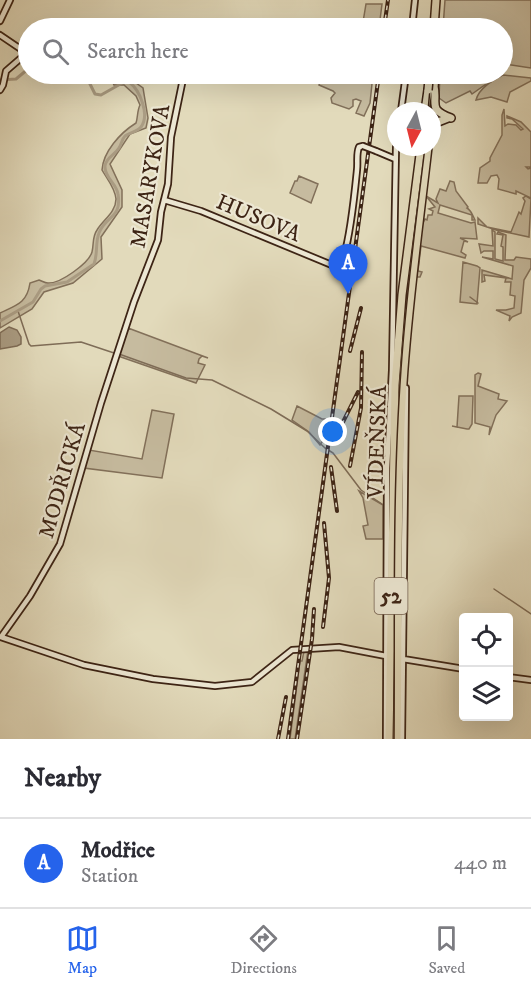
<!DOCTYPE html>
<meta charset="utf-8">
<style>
:root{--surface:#fff;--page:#f2f2f3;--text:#2b2b33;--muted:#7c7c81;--line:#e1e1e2;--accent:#2563eb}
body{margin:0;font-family:"IM FELL DW Pica",serif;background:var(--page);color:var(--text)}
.controls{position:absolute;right:18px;bottom:18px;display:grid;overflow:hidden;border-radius:6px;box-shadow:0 6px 24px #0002}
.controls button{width:54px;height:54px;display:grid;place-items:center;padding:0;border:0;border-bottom:2px solid var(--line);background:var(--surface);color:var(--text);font:30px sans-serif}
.compass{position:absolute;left:387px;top:102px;width:54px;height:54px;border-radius:50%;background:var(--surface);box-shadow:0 6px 24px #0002;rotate:187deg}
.you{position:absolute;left:333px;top:432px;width:21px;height:21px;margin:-15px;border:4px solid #fff;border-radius:50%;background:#1a73e8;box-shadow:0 0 0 9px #1a73e833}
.badge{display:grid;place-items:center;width:39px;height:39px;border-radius:50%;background:var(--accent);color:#fff;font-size:20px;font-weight:700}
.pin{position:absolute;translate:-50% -50px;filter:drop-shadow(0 2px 3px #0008)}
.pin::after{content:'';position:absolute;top:32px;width:21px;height:18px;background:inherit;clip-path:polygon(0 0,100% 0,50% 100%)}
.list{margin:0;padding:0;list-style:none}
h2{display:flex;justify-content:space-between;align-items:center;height:78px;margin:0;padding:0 24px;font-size:26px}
h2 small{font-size:20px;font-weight:400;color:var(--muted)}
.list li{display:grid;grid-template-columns:39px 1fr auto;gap:18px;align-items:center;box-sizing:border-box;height:90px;padding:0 24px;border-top:2px solid var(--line)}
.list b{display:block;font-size:22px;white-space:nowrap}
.list p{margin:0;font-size:20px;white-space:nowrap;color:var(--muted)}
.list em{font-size:20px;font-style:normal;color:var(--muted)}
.icon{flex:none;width:33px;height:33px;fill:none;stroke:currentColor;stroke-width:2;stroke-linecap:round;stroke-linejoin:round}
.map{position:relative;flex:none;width:531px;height:739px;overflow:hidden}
.search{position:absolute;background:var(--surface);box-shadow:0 6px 24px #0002;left:18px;right:18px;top:18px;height:66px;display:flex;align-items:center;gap:15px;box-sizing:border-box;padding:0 21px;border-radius:33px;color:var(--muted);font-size:22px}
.sheet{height:168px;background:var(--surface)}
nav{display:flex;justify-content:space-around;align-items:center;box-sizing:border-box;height:84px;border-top:2px solid var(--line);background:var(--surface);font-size:16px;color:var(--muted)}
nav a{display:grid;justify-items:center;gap:3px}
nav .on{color:var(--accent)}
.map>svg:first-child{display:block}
.green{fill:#c6bb9f;stroke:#82705a;stroke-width:1.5}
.water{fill:#aa9c83;stroke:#7e6c57;stroke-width:1.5}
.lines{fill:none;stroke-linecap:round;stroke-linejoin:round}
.stream{stroke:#7e6c57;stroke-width:1.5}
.canal{stroke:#aa9c83;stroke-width:3}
.secondary-casing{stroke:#3d2415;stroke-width:8}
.highway-casing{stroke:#3d2415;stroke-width:10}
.secondary{stroke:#ece7d3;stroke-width:4.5}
.highway{stroke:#e2dabb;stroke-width:7}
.tram{stroke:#3d2415;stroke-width:1.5}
.rail-casing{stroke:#3d2415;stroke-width:4}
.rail{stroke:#ece7d3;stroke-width:1.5;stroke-dasharray:4.5;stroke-linecap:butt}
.secondary-bridge-casing{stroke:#3d2415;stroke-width:8;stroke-linecap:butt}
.highway-bridge-casing{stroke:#3d2415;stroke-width:10;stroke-linecap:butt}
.secondary-bridge{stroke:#ece7d3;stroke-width:4.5}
.highway-bridge{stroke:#e2dabb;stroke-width:7}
.labels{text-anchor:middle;stroke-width:4.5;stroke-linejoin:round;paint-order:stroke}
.shield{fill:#ece7d3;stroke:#725e4e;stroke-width:1.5}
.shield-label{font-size:21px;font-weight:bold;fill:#3d2415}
.street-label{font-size:22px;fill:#3d2415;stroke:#ece7d3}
</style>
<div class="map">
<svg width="531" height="739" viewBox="0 0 531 739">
<rect width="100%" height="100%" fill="#e2dabb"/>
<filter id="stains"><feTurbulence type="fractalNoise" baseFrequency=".00333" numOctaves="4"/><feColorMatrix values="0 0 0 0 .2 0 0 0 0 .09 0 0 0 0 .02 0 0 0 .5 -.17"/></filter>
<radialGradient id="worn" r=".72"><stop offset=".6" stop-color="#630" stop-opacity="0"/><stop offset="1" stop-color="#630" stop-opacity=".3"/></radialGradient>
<path class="green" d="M 445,0 L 531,0 L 531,68 L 505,64 L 504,59 L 503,69 L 502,28 L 443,28 Z
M 366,4 L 382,4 L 379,28 L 336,28 L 337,19 L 363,22 Z
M 322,74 L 350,74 L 360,76 L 362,74 L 373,74 L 370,103 L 364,116 L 356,113 L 361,101 L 356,99 L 353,100 L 353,106 L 349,109 L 332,103 L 331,98 L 335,93 L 333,91 L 319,85 Z
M 440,74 L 500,74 L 472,94 L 470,91 L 446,103 L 439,98 Z
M 503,75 L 531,78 L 531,81 L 510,92 L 507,102 L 491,97 L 476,100 C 479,88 492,81 503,75 Z
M 129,78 L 143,88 L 148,118 L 146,128 L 130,134 L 110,164 L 122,190 L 122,207 L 101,237 L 102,259 L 73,283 L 44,292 L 32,309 L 0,328 L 0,313 C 17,305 27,303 30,283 L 39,280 C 42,281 45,283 48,283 C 60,284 89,263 92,252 C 94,244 92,237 97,230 C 103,220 116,212 116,199 C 115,188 107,179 102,170 C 103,152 120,133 136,123 C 138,117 137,111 140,105 L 136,96 L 124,85 L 114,85 L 113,83 Z
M 504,109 L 505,126 L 508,124 L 516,125 L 521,130 L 523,129 L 512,119 L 507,118 L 507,116 L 521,122 L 531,132 L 531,167 L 526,167 L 528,169 L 531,168 L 531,198 L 516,191 L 516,194 L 498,189 L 499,179 L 497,175 L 491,176 L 487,183 L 478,183 L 480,168 L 490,161 L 490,158 L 502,135 L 502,115 Z
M 299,176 L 318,184 L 311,203 L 290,193 L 295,181 L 297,181 Z
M 450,181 L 454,182 L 456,191 L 468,207 L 467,208 C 471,210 473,216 475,220 L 472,220 L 472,215 L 440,205 L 438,213 L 471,223 L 475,222 L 477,239 L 460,238 L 468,242 L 464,241 L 461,252 L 466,255 L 465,258 L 421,246 L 418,271 L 422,272 L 420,277 L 417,277 L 419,242 L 413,300 L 420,229 L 425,219 L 427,220 L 428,215 L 432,215 L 433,211 L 429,209 L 435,207 L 426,196 L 438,203 L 436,199 L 440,189 L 446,191 Z
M 526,196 L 531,199 L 529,237 L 496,230 L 478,224 L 478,218 L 487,227 L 511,232 L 519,212 L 521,214 L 525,201 L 523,198 Z
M 492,230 L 495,232 L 495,259 L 503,261 L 503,247 L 501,246 L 503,235 L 497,234 L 498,232 L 506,235 L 505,260 L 514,260 L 516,257 L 531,259 L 531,268 L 524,280 L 521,313 L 512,317 L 509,321 L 510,316 L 496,310 L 506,310 L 514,308 L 515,296 L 510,295 L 511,282 L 505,282 L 506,278 L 484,275 L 485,281 L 482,282 L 482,270 L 512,279 L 513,266 L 482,257 L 493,259 L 493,251 L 484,251 L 481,253 L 479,244 L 493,246 Z
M 463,262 L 477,266 L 480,268 L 477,304 L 460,302 Z
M 128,328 L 208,358 L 202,356 L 199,359 L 198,363 L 205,365 L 196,383 L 118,356 Z
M 478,373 L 481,374 L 478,386 L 499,394 L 498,399 L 507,401 L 496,415 L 489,435 L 490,427 L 475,423 L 475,375 Z
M 459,396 L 473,396 L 472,424 L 469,429 L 467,429 L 452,426 L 457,427 Z
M 297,406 L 322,419 L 325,419 L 324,439 L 320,445 L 309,432 L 292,420 Z
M 152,410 L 174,414 L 162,478 L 84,468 L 89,450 L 142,459 Z
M 359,491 L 383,505 L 383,539 L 366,539 L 363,526 L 368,525 L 363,498 Z
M 308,650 L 295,739 L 290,739 L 300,661 L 302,661 L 304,651 Z"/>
<path class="water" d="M 9,327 L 17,330 L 21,337 L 21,344 L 17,346 L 0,349 L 0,333 Z"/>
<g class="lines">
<path class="stream" d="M 470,297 L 478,303
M 18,311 L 29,344 L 31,346 L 81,342 L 114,353
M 119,354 L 186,378 L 212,380 L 271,409 L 307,431 L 325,448 L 333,453 L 361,490 L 382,504
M 494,589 L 531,614"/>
<path class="canal" d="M 0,80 L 16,79 L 28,69
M 0,321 L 33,302 L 41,289 L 45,286 L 67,282 L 94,264 C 98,254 95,243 99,233 C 106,215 122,219 118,194 C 117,184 104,177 105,166 C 106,157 115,155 119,148 C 122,144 121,140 125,136 C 130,132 137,132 141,127 C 150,115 140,90 129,82 L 124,82 L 101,95 L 95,94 L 85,74"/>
<g class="secondary-casing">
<path id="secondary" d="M 0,21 L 10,0
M 412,28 L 415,0
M 0,35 L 28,54
M 0,90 L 3,85 L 6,71 L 21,58 L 28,55
M 401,111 L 406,74
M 376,151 L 395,159
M 164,200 L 201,211 L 339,268 C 349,253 355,190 357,170 C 358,162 356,154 359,147 L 363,146
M 1,637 L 30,596 L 60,544 L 101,403 L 134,302 L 158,240 L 161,212 L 168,184 L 171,137 L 184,74
M 1,637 L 84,665 L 153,679 L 215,686 L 252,682 L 292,650 L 339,647 L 386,656
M 403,659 L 464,669
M 508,677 L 531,680
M 386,739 L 387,468 L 392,370 L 396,147
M 402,739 L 406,388"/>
</g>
<g class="highway-casing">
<path id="highway" d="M 434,28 L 436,0
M 434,86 C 438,104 427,109 451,118
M 434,88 L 435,74
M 425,111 L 428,90
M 432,130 L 438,122 L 448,118
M 389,739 L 395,385 L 402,295 L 421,147
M 397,739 C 399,621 396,501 403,383 C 408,304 419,226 428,147"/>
</g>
<use href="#secondary" class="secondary"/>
<use href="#highway" class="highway"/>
<path class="tram" d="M 418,74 L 430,89 L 428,111
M 394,739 C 395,616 392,492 401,369 C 406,295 416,221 425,147"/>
<g class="rail-casing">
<path id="rail" d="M 384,28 L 388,0
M 350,351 L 361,308
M 338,442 L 342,424 L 358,392
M 350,466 L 361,408 L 362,352
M 331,467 L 337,511
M 323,627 L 329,578 L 324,523
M 278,739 L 286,697
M 288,739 L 379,74
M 297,739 L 312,639 L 314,609"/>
</g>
<use href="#rail" class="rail"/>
<g class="secondary-bridge-casing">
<path id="secondary-bridge" d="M 363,146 L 376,151"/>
</g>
<g class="highway-bridge-casing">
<path id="highway-bridge" d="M 428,90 L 429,79"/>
</g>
<use href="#secondary-bridge" class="secondary-bridge"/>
<use href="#highway-bridge" class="highway-bridge"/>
</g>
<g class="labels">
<rect class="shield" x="374.5" y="578" width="33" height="36" rx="4.5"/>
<g class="shield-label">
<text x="391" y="603">52</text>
</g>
<g class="street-label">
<text transform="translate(149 176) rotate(-80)" y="8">MASARYKOVA</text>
<text transform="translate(259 217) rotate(23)" y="8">HUSOVA</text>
<text transform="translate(376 442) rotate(-88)" y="8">VÍDEŇSKÁ</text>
<text transform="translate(61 480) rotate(-74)" y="8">MODŘICKÁ</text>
</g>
</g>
<rect width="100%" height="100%" filter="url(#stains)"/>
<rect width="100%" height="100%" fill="url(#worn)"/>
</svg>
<div class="controls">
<button><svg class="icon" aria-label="locate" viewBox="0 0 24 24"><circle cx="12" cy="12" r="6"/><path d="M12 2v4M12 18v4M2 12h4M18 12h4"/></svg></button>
<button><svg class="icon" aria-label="layers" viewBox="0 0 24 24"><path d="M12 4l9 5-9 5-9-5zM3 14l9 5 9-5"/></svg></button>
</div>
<svg class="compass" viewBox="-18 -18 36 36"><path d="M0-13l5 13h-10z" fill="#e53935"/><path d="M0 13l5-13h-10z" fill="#7c7c81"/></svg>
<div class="you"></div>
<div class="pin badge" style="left:348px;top:294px">A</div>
<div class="search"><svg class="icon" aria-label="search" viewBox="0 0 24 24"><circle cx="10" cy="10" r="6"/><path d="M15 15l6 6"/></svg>Search here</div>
</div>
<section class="sheet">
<h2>Nearby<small></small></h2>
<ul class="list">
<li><span class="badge">A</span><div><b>Modřice</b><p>Station</p></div><em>440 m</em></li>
</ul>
</section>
<nav>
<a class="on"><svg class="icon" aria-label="map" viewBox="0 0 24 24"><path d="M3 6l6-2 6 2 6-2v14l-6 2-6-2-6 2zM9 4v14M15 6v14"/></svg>Map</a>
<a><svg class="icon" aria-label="directions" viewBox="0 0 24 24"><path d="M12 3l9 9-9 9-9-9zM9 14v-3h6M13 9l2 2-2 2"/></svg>Directions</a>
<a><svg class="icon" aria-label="saved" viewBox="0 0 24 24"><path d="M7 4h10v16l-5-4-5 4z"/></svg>Saved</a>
</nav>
